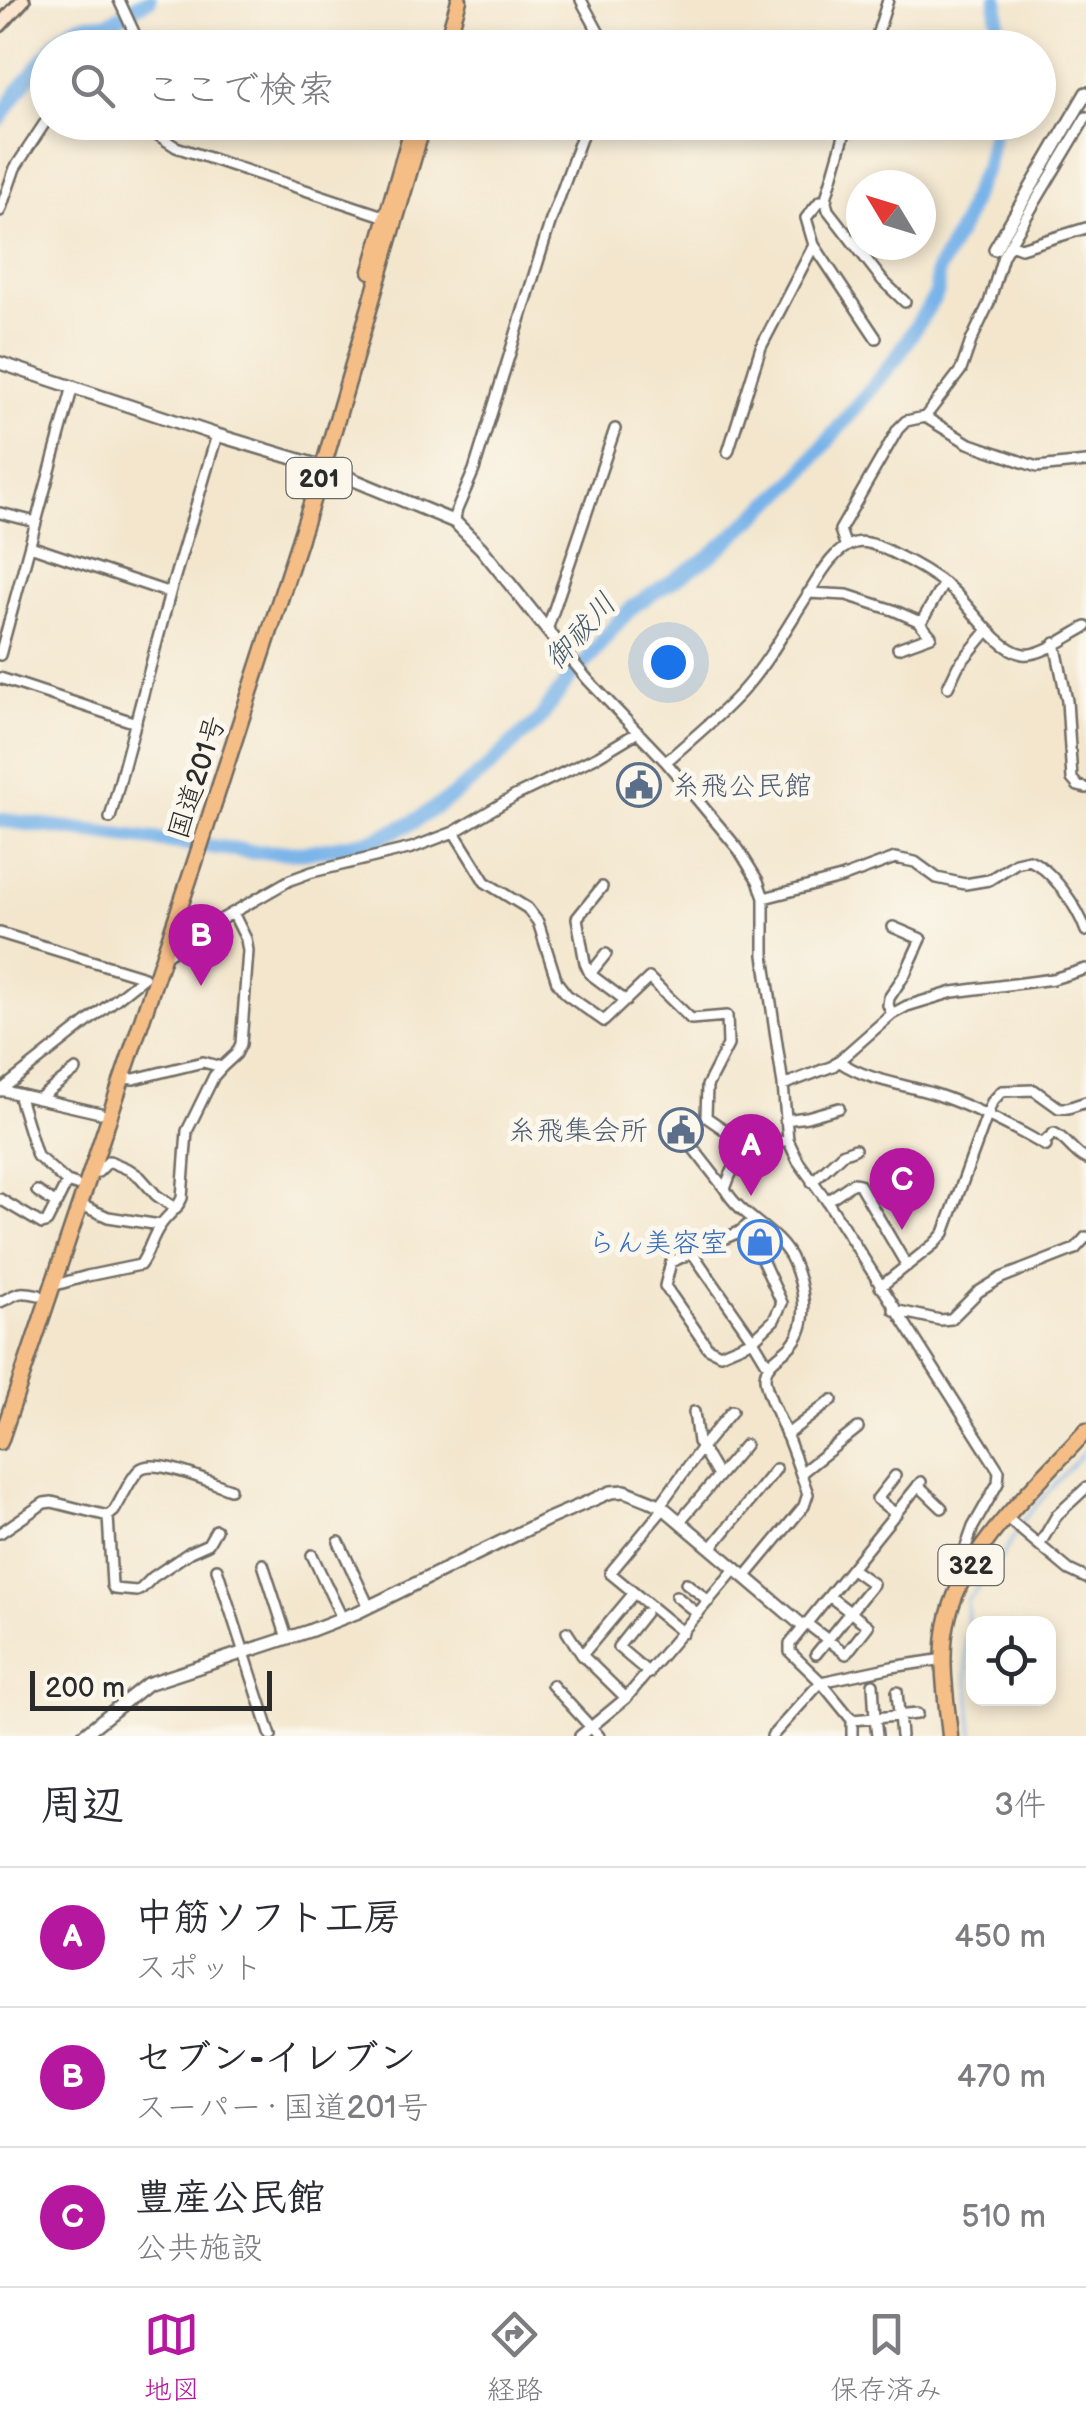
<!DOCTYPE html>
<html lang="ja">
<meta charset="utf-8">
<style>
:root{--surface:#fff;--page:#f2f2f3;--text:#2b2b33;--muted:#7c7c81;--line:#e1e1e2;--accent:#b5179e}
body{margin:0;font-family:"Balsamiq Sans","Klee One",sans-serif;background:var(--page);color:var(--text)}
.controls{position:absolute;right:30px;bottom:30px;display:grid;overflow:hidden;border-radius:20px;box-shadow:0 5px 15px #0003}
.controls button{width:90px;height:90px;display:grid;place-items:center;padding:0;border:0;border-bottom:2px solid var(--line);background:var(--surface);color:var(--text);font:50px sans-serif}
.compass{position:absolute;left:846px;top:170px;width:90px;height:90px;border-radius:50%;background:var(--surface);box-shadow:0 5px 15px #0003;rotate:308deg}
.scale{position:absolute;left:30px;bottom:25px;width:242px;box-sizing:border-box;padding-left:10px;border:5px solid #2b2b2b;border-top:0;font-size:28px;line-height:35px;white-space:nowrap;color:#2b2b2b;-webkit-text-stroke:8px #fbf7ec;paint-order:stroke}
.you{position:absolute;left:668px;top:662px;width:35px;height:35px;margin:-25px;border:8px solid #fff;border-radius:50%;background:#1a73e8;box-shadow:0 0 0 15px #1a73e833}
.badge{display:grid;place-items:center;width:65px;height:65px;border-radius:50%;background:var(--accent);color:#fff;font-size:32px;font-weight:700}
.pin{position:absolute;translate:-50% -82px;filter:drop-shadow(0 2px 5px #0008)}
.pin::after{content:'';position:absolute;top:52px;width:35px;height:30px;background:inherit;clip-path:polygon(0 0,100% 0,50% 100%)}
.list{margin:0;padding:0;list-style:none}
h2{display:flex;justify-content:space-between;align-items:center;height:130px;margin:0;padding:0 40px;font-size:42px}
h2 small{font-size:32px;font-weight:400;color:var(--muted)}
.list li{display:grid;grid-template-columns:65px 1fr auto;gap:30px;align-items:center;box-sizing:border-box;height:140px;padding:0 40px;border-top:2px solid var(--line)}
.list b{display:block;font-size:38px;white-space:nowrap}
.list p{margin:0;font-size:32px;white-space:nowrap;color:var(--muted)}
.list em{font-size:32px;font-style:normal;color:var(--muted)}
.icon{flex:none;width:55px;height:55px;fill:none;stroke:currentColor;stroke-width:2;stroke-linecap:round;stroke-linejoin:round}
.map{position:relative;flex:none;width:1086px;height:1736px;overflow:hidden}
.search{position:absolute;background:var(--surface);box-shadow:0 5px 15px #0003;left:30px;right:30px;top:30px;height:110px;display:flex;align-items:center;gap:25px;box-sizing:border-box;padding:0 35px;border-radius:55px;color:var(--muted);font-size:38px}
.sheet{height:550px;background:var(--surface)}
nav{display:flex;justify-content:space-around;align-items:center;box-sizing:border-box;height:140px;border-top:2px solid var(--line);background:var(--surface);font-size:28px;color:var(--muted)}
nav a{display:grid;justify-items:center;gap:5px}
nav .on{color:var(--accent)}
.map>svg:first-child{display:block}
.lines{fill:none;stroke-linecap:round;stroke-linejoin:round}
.stream{stroke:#78b3e9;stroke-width:2.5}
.river{stroke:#78b3e9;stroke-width:15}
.minor-casing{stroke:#716c64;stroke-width:14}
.tertiary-casing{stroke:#716c64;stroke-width:16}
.secondary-casing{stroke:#716c64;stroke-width:18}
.trunk-casing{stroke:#716c64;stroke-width:19}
.minor{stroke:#fff;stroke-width:9}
.tertiary{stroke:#fff;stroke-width:11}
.secondary{stroke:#fbe5cf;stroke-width:12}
.trunk{stroke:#f6be87;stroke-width:14}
.labels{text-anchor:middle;stroke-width:10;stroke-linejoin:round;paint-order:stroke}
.shield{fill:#fbf7ec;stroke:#696865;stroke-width:2.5}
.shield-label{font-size:25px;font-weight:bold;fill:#2b2b2b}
.street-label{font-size:28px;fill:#2b2b2b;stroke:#fbf7ec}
.service-label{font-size:28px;fill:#4e5e75;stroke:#fbf7ec;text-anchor:start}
.shop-label{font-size:28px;fill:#366cbe;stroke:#fbf7ec;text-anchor:end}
.water-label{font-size:30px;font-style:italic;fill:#465b6e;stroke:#fbf7ec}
</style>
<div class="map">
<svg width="1086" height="1736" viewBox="0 0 1086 1736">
<rect width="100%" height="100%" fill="#fbf7ec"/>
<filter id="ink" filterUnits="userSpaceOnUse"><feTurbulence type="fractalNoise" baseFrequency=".01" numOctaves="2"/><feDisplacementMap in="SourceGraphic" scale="20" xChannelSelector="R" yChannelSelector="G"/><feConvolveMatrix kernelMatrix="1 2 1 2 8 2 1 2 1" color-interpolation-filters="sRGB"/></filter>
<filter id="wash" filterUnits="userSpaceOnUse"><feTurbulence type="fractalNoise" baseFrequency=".0048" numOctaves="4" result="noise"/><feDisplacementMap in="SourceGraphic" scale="40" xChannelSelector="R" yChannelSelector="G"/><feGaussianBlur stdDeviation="2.25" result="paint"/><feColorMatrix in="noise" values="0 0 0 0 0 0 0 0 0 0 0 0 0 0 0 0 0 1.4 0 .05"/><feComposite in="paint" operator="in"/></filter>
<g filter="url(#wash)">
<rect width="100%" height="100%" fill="#f3e6cd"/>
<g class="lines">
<path class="stream" d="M 1021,1523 L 1086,1449
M 973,1736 L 969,1687 L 966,1675 L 967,1669 L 965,1640 L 968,1624 L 967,1600 L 996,1566 L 1018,1530"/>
<path class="river" d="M 52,48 C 58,40 69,29 78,26 C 89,22 101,26 112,21 C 125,14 135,6 149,0
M 996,48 L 998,34 L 997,0
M 0,119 L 19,90 L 48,54
M 0,820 L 254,852 L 308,852 L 374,840 L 413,822 L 450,798 L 489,767 L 517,739 L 537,723 L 572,674 L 584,664 L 617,623 L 635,605 L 709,557 L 793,483 L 897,357 L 937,293 L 937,272 L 962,225 L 979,180 L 986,168 L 995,122"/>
</g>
</g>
<g filter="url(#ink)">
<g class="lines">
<g class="minor-casing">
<path id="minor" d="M 581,0 L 607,48
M 118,48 L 137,39 L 119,0
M 873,48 L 888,0
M 124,122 L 156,134 L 176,147 L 386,217
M 848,122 L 827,195 L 826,202 L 828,210 L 883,281 L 905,302
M 826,202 L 820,201 L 806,218 L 814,245 L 876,338
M 0,211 L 15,168 L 48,118
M 1010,244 L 1021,248 L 1086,228
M 925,417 L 968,443 L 1037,467 L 1086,462
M 728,452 L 761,347 L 814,245
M 0,513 L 36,522
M 455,522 L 456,512 L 474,470 L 550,223 L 587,122
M 30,546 L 170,593
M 846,547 L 840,530 L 898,429 L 906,421 L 925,417 L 961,370 L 971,341 L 989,303 L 1003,256 L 1086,117
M 808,593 L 847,595 L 893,610 L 918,621 L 923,619 L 944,583
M 547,630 L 615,429
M 1055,643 L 1067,701 L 1072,779 L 1078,786 L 1086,788
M 898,648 L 931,636 L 918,621
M 564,651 L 588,680 L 666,762 L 739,850 L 758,881 L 764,898 L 764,955 L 783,1085 L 788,1140 L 798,1161 L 827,1201 L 999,1471 L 998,1483 L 973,1527 L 962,1558 L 965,1574
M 0,655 L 73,386
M 0,678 L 136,723
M 948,687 L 958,666 L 988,630
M 666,762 C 692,738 722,715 745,688 C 770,659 788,625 809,593 C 819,577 834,548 855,543 C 867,540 880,547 891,552 C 912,562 932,573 950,588 C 970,605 996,649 1023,654 C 1041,657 1070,635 1086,627
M 110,818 L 170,593 L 217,435
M 454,832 L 485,882 L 527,908 L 538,922 L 557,982 L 567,995 L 604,1021 L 649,978 L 691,1019 L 727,1016 L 728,1045 L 707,1086 L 706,1117 L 751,1148
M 602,887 L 577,918 L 585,963 L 590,974 L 626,1001
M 764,898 L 841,878 L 895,858 L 915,862 L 937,878 L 965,884 L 989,880 L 1016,863 L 1029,860 C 1052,869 1078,908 1086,931
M 0,933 L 144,977
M 165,956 L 208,927 L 290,880 L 312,872 L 412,848 L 454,832 L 515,796 L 598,756 L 638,732
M 590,974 L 606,954
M 892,1014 L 888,1005 L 889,998 L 905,974 L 921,939 L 893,927
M 840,1062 C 868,1081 905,1084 938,1095 C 976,1108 1011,1126 1046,1146
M 121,1078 L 134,1079 L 203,1062 L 222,1067 L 236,1054 L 241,1044 L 248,951 L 246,939 L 233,913
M 783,1085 L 833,1066 L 892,1014 L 907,1006 L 953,992 L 1053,979 L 1086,969
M 0,1090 L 100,1113
M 0,1091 L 144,977
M 18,1094 L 37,1156 L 67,1182 L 76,1185
M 38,1099 L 76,1070
M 785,1120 L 807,1117 L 839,1108
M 1042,1144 L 1054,1133 C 1067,1139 1073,1153 1086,1159
M 693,1148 L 725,1189
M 90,1172 L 98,1172 L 109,1161 L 130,1170 L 140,1177 L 156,1195 L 176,1209
M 812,1182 L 842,1154 L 855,1149
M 37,1191 L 56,1204 L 67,1182
M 0,1199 L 42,1224 L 47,1222 L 56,1204
M 827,1201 L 853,1183 L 859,1184 L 907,1266
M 79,1204 L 108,1217 L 160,1225
M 754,1220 L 739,1232 L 671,1262 L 665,1286 L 708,1348 L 720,1354 L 753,1340 L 768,1365
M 693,1254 L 753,1340 L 774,1320 L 782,1303 L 762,1260 L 739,1232
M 52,1286 L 87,1276 L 140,1265 C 149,1253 151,1238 160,1226 C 167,1215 177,1210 182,1198 L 187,1131 L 214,1076 L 222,1067
M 880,1287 L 934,1244 L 944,1233 L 992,1102 L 1002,1091 L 1034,1090 L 1059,1108 L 1068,1108 L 1086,1102
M 0,1302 C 19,1294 15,1290 39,1295
M 894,1310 L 940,1320 L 951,1319 L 978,1292 L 1001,1278 L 1075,1249 L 1086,1237
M 694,1412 L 698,1442 L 718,1476
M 786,1435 L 832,1400
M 801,1473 L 858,1428
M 895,1476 L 877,1499 L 896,1514
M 918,1485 L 942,1508
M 660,1505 L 702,1447 L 732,1411
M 664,1508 L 610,1573 L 683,1633
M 108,1516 L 112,1585 L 114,1589 L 137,1591 L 141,1589 L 153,1577 L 190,1552 L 208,1544 L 216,1530
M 1007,1518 L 1069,1570 L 1086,1578
M 680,1521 L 745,1445
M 0,1533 L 44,1503 L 52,1502 L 108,1516 L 114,1511 C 122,1499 129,1480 139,1470 C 154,1456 212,1483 230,1489
M 339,1542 L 369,1607
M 1040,1544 L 1057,1515 L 1086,1488
M 712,1547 L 776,1469
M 312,1555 L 342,1618
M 263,1564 L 287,1638
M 217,1569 L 271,1736
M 746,1576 L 804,1506 L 808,1494 C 800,1472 793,1450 784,1429 C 778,1414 766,1394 765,1378 C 765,1361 784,1355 793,1343 C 811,1321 803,1285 793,1262 C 779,1230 742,1219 725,1189 C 729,1176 740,1152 754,1148 C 765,1145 777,1143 788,1140
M 686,1583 L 709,1601
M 676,1596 L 698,1614
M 645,1613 L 618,1647 L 649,1673
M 806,1623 L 846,1654 L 868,1626 L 829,1596
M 567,1632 L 582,1655 L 626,1698
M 816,1654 L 873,1584 L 852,1569
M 582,1655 L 634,1593
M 873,1684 L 875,1718 L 917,1714
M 552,1685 L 599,1736
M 897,1692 L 901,1736
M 852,1720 L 875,1718 L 877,1736
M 580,1736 L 626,1698 L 736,1568
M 772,1736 L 821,1682 L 892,1667 L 944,1659
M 852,1736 L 852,1720 L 821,1682 L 790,1652 L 790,1644 L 921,1482"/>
</g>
<g class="tertiary-casing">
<path id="tertiary" d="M 995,249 L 1086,93
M 0,363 L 217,435 L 323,467 L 455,522 L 481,548 L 564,651
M 82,1736 L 147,1684 L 309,1631 L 358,1612 L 546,1520 L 611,1492 L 625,1491 L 660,1505 L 803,1626"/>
</g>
<g class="secondary-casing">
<path id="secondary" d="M 0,25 L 23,0"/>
</g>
<g class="trunk-casing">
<path id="trunk" d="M 445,48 L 459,0
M 371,271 L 414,122
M 0,1442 L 194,865 L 323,467 L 424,122
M 950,1736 C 946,1696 938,1653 949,1614 C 967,1545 1039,1483 1086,1431"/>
</g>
<use href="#minor" class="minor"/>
<use href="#tertiary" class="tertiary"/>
<use href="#secondary" class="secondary"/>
<use href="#trunk" class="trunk"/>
</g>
</g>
<defs>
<g id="civic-ring" transform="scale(2.25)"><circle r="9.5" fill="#fbf7ec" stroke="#5c6f8a" stroke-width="1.5"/><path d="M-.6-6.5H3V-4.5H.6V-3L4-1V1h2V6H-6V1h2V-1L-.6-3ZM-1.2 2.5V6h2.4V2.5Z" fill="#5c6f8a"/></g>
<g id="shop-ring" transform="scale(2.25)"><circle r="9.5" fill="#fbf7ec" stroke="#3f7fe0" stroke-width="1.5"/><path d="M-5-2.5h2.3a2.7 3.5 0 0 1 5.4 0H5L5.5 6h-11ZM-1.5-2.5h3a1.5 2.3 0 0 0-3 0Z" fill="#3f7fe0"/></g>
</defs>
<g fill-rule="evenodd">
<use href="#civic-ring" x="639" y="785"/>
<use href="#civic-ring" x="681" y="1130"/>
<use href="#shop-ring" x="760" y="1242"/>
</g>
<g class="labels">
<g class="shield">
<rect x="286.5" y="458" width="65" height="40" rx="8"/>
<rect x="938.5" y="1545" width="65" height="40" rx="8"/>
</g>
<g class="shield-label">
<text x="319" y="487">201</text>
<text x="971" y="1574">322</text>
</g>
<g class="street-label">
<text transform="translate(196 777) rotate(-72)" y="10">国道201号</text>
</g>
<g class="service-label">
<text x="672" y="795">糸飛公民館</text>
<text x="648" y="1140" text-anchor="end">糸飛集会所</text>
</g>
<g class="shop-label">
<text x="728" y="1252">らん美容室</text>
</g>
<g class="water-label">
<text transform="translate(580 631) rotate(-48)" y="10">御祓川</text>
</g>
</g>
</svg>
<div class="controls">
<button><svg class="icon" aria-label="locate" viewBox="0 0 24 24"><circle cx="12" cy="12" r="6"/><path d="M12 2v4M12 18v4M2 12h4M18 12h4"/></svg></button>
</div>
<svg class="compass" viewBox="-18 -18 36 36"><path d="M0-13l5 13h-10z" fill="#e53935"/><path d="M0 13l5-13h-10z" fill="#7c7c81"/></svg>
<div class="scale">200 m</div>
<div class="you"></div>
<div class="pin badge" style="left:751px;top:1196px">A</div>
<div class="pin badge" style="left:201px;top:986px">B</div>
<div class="pin badge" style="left:902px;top:1230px">C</div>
<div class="search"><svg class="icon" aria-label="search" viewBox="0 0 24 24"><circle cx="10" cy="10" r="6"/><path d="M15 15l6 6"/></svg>ここで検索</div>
</div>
<section class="sheet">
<h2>周辺<small>3件</small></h2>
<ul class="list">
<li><span class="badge">A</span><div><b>中筋ソフト工房</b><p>スポット</p></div><em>450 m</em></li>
<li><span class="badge">B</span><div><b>セブン-イレブン</b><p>スーパー · 国道201号</p></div><em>470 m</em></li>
<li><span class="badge">C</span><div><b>豊産公民館</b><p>公共施設</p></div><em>510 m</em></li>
</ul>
</section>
<nav>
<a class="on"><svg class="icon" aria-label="map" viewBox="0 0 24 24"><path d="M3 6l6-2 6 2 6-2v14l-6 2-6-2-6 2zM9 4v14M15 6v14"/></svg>地図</a>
<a><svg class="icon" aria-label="directions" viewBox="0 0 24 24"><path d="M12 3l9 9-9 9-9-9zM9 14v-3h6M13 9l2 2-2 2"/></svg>経路</a>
<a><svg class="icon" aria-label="saved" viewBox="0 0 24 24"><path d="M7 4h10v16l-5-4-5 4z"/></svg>保存済み</a>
</nav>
